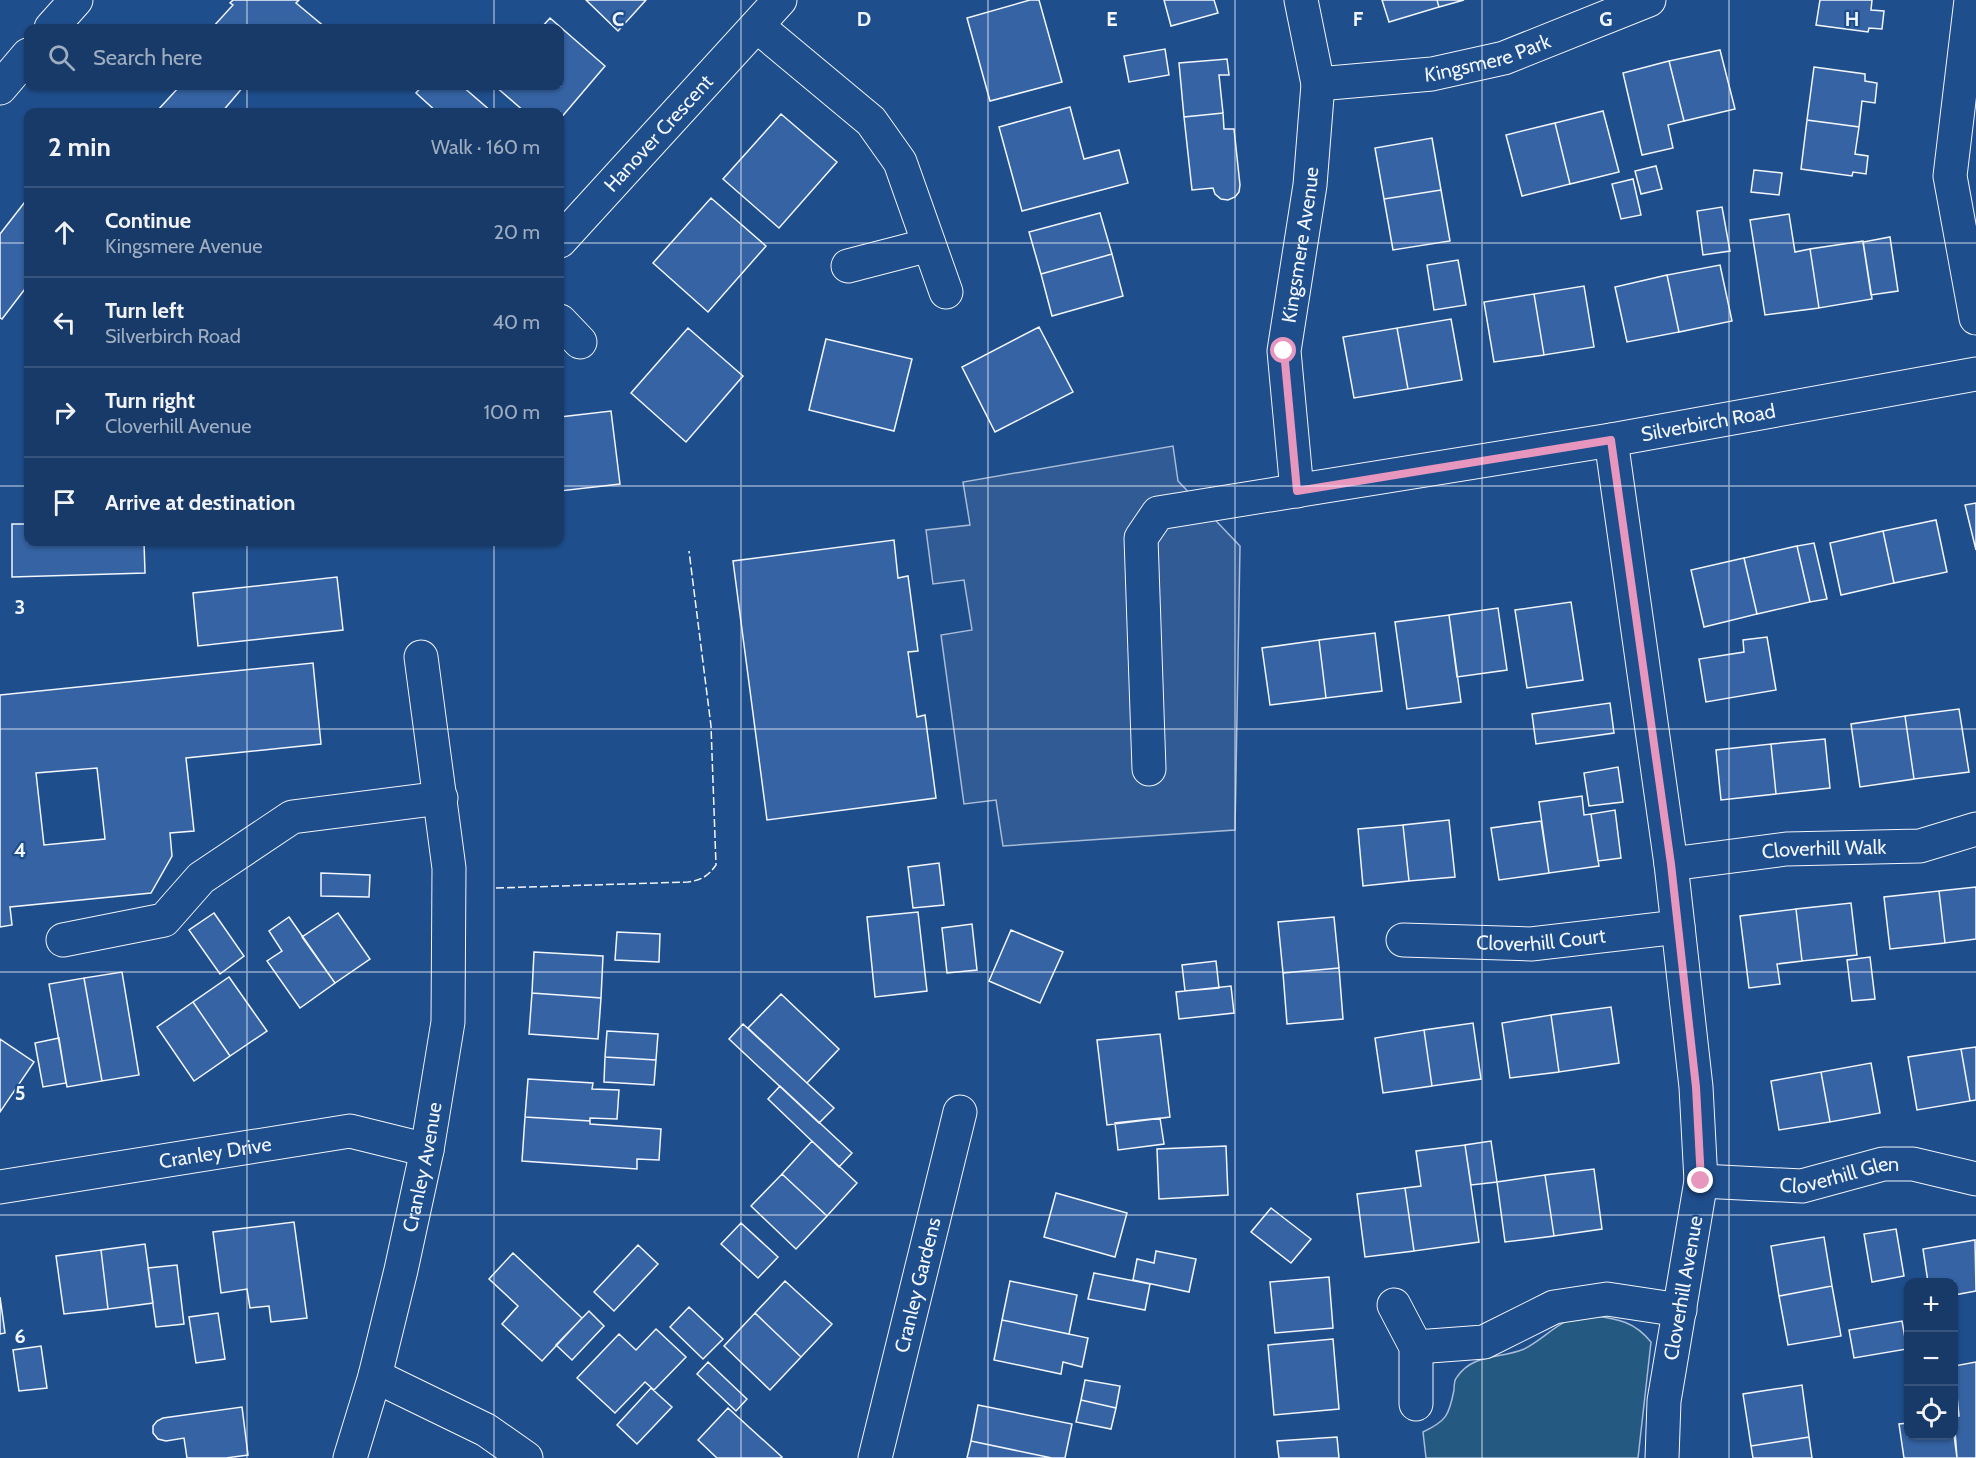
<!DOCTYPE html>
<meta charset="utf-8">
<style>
:root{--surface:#173a69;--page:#244571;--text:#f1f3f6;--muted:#9eadc0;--line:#36547d}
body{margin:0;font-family:Cabin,sans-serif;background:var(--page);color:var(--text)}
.controls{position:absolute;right:18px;bottom:18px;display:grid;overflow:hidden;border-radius:12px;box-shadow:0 2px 4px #0004}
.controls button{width:54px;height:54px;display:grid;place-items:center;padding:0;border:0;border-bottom:2px solid var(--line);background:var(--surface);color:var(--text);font:30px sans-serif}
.stop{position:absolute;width:18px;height:18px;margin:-14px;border:4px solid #e797bd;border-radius:50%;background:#fff}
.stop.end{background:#e797bd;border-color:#fff;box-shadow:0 2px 6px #0008}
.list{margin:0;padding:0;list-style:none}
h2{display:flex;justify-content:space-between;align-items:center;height:78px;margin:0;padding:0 24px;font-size:26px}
h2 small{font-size:20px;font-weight:400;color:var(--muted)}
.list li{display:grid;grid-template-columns:39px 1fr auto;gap:18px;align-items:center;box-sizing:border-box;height:90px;padding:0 24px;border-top:2px solid var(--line)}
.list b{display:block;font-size:22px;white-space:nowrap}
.list p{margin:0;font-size:20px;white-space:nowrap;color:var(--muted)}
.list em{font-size:20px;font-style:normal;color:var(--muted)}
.icon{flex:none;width:33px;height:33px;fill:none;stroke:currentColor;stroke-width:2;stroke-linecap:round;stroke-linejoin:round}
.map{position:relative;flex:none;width:1976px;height:1458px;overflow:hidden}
.search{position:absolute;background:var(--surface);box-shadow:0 2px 4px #0004;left:24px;top:24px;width:540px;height:66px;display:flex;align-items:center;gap:15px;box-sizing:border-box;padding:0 21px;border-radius:12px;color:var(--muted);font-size:22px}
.panel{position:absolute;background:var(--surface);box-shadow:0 2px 4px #0004;left:24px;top:108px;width:540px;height:438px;border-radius:12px}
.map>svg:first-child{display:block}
.green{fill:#245a82;stroke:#a8bbd7;stroke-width:1.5}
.parking{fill:#305b95;stroke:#a8bbd7;stroke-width:1.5}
.building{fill:#3563a3;stroke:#f2f6ff;stroke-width:1.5;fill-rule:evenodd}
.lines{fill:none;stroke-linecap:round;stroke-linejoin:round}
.minor-casing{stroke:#f2f6ff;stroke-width:35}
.minor{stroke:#1f4e8c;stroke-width:33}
.fence{stroke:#f2f6ff;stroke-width:1.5;stroke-dasharray:8 3;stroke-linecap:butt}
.route{stroke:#e797bd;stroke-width:8}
.grid{fill:none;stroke:#f2f6ff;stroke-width:1.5;stroke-opacity:0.55}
.labels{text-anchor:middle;stroke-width:4.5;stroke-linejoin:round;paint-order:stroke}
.street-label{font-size:20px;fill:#f2f6ff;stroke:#1f4e8c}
.grid-label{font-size:20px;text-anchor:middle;font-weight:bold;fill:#f2f6ff;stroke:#1f4e8c;stroke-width:4.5;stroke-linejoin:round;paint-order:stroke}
</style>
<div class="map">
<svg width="1976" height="1458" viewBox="0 0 1976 1458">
<rect width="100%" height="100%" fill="#1f4e8c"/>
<path class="green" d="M 1589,1315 C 1616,1319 1633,1320 1651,1342 L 1638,1458 L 1426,1458 L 1423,1432 C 1446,1421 1449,1416 1454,1390 C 1454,1386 1454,1380 1457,1377 C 1473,1353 1501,1359 1524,1349 C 1548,1337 1560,1317 1589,1315 Z"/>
<path class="parking" d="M 1173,446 L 1178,481 L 1240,546 L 1235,830 L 1003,846 L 996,800 L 964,804 L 941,635 L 972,630 L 964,580 L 933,584 L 926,530 L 970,525 L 963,482 Z"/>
<path class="building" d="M 233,0 L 299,0 L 296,3 L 326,28 L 212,28 L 233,5 L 230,3 Z
M 586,0 L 646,0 L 618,31 Z
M 1030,0 L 1039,0 L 1062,82 L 990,101 L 967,18 Z
M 1164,0 L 1214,0 L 1218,13 L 1171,26 Z
M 1382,0 L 1437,0 L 1439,7 L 1389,22 Z
M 1437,0 L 1464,0 L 1439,7 Z
M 1820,0 L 1872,0 L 1871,10 L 1884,11 L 1882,29 L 1869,28 L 1868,32 L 1816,25 Z
M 550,18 L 605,66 L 560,119 L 560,112 L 525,112 L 495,86 L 560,86 L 560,28 L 541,28 Z
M 1165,49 L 1169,75 L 1129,82 L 1124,56 Z
M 1720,50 L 1735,109 L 1684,121 L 1669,61 Z
M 1227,59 L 1229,75 L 1219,75 L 1223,113 L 1184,117 L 1179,63 Z
M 1669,61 L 1684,121 L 1668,125 L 1673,148 L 1642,155 L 1623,73 Z
M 1814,67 L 1865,74 L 1865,81 L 1877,83 L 1875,103 L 1862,101 L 1859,127 L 1807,120 Z
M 180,86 L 244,86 L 222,112 L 156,112 Z
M 422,86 L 462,86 L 492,112 L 437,112 L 416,93 Z
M 1070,107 L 1084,159 L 1119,150 L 1128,183 L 1022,211 L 999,127 Z
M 1603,111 L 1619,172 L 1570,184 L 1555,123 Z
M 1223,113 L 1224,129 L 1234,129 L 1240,185 L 1239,192 L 1235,197 L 1228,200 L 1221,199 L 1215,194 L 1213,188 L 1192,190 L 1184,117 Z
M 781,114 L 837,162 L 779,228 L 723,179 Z
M 1807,120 L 1859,127 L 1855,154 L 1868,156 L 1866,174 L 1853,172 L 1852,176 L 1801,169 Z
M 1555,123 L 1570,184 L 1522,196 L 1506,135 Z
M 1432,138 L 1441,190 L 1384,199 L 1375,148 Z
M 1656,166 L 1662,189 L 1641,194 L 1635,171 Z
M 1754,170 L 1782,173 L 1779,195 L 1751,192 Z
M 1633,179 L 1641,215 L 1621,219 L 1612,184 Z
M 1441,190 L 1450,241 L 1393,250 L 1384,199 Z
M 28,198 L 28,285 L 2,319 L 0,318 L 0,234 Z
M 711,198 L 766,246 L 708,312 L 653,263 Z
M 1722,207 L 1730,251 L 1703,255 L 1697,211 Z
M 1100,213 L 1112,254 L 1041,274 L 1029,232 Z
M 1789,214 L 1795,252 L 1810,249 L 1819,308 L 1765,315 L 1750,220 Z
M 1890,237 L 1898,291 L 1871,295 L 1863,242 Z
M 1863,241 L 1872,299 L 1819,308 L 1810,249 Z
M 1112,254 L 1123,296 L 1052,316 L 1041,274 Z
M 1458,260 L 1466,305 L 1434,310 L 1427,265 Z
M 1720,265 L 1732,321 L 1679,332 L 1667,275 Z
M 1667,275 L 1679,332 L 1627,342 L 1615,287 Z
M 1584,286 L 1594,347 L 1544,355 L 1534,294 Z
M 1534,294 L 1544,355 L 1494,362 L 1484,302 Z
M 1451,319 L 1462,380 L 1408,389 L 1397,328 Z
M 1039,327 L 1073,392 L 995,432 L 962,367 Z
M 688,328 L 743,376 L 686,442 L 631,393 Z
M 1397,328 L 1408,389 L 1354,398 L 1343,337 Z
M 826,339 L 912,359 L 894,431 L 809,410 Z
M 611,411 L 620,484 L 560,491 L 560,417 Z
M 1976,503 L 1976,550 L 1965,505 Z
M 1936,520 L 1947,572 L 1894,583 L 1883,531 Z
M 12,524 L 28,524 L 28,542 L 144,542 L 145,573 L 12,577 Z
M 1883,531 L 1894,583 L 1841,595 L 1830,543 Z
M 894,540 L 898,578 L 908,576 L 918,651 L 908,652 L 917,717 L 925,715 L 936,798 L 767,820 L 733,561 Z
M 1814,543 L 1827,599 L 1810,602 L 1797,546 Z
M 1797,546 L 1810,602 L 1757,614 L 1744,558 Z
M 1744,558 L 1757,614 L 1704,627 L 1691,570 Z
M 337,577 L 343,630 L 198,646 L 193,593 Z
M 1571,602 L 1583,680 L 1527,688 L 1515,610 Z
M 1498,608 L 1507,670 L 1457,677 L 1449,615 Z
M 1449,615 L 1461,702 L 1407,709 L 1395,622 Z
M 1375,633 L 1382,691 L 1326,698 L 1319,640 Z
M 1767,637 L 1776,690 L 1706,702 L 1699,659 L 1744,652 L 1743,640 Z
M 1319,640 L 1326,698 L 1270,705 L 1262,648 Z
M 313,663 L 321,744 L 186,758 L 194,831 L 170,833 L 172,856 L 151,893 L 10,907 L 12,925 L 0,927 L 0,695 ZM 97,768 L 105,839 L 44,845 L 36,773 Z
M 1610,703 L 1614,733 L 1536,744 L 1532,714 Z
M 1959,709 L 1969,772 L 1914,779 L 1905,716 Z
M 1905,716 L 1914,779 L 1860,787 L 1851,724 Z
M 1825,739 L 1830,788 L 1776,794 L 1771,744 Z
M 1771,744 L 1776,794 L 1721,800 L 1716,750 Z
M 1618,767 L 1623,802 L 1589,806 L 1584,773 Z
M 1582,796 L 1584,815 L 1591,814 L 1599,866 L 1549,873 L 1539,802 Z
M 1615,810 L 1621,858 L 1598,861 L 1591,814 Z
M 1449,820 L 1455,877 L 1409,881 L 1403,825 Z
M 1541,821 L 1549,873 L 1499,880 L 1491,828 Z
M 1403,825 L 1409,881 L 1363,886 L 1358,829 Z
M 939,863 L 944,905 L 913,908 L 908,867 Z
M 321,873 L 370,875 L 369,897 L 321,896 Z
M 1976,887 L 1976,939 L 1945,943 L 1939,891 Z
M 1939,891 L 1945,943 L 1890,949 L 1884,897 Z
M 1851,903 L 1857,955 L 1802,961 L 1796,909 Z
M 1796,909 L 1802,961 L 1777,964 L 1780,984 L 1749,988 L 1740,916 Z
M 918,912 L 927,991 L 875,997 L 867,917 Z
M 214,913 L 244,956 L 220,974 L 189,930 Z
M 338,913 L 370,959 L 335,983 L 302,937 Z
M 289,917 L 335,983 L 300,1008 L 267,961 L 282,951 L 269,931 Z
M 1334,917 L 1339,968 L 1283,973 L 1278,922 Z
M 972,924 L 977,970 L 947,973 L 942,928 Z
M 1011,930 L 1063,952 L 1040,1003 L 989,981 Z
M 617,932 L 660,934 L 659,962 L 615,960 Z
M 534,952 L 603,956 L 601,998 L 532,993 Z
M 1870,957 L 1875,999 L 1852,1001 L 1847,960 Z
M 1216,961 L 1219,988 L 1185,991 L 1182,965 Z
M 1339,968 L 1343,1019 L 1287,1024 L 1283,973 Z
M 122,972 L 139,1075 L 102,1081 L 84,978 Z
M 229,977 L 267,1031 L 230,1056 L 193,1002 Z
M 84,978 L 102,1081 L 67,1087 L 49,984 Z
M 1231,986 L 1234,1013 L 1179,1019 L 1176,992 Z
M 532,993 L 601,998 L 598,1039 L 529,1034 Z
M 781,994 L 839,1049 L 807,1083 L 748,1028 Z
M 193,1002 L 230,1056 L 194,1081 L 157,1027 Z
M 1611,1007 L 1619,1063 L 1559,1072 L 1551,1015 Z
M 1551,1015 L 1559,1072 L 1510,1078 L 1502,1023 Z
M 1473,1023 L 1481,1079 L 1432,1086 L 1424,1030 Z
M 743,1024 L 834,1108 L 819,1123 L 729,1039 Z
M 1424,1030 L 1432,1086 L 1383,1093 L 1375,1038 Z
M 607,1031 L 658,1034 L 656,1060 L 605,1057 Z
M 1160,1034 L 1170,1117 L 1107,1125 L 1097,1040 Z
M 59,1038 L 66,1083 L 43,1087 L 35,1043 Z
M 0,1039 L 34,1062 L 0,1112 Z
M 1976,1047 L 1976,1100 L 1970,1101 L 1961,1049 Z
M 1961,1049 L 1970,1101 L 1917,1110 L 1908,1057 Z
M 605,1057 L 656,1060 L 654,1085 L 604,1082 Z
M 1871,1063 L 1880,1113 L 1830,1122 L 1821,1072 Z
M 1821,1072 L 1830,1122 L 1779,1130 L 1771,1081 Z
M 528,1079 L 593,1083 L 592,1089 L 619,1090 L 617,1119 L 590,1118 L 590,1121 L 525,1117 Z
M 780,1086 L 852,1153 L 839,1167 L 768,1099 Z
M 525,1117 L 590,1121 L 590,1124 L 661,1129 L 659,1160 L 637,1159 L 637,1169 L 522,1161 Z
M 1160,1118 L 1164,1144 L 1118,1150 L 1115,1123 Z
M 812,1141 L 857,1183 L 827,1216 L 782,1174 Z
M 1491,1141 L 1497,1182 L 1471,1185 L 1465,1145 Z
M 1465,1145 L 1479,1242 L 1414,1251 L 1405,1188 L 1421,1186 L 1416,1151 Z
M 1226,1146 L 1228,1195 L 1159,1199 L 1157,1149 Z
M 1594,1169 L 1602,1229 L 1554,1236 L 1545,1175 Z
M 782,1174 L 827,1216 L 796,1249 L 751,1206 Z
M 1545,1175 L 1554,1236 L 1505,1242 L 1497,1182 Z
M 1405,1188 L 1414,1251 L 1365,1257 L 1357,1194 Z
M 1056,1193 L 1127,1213 L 1115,1257 L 1044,1237 Z
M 1271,1208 L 1311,1239 L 1291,1263 L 1251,1232 Z
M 294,1222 L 307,1318 L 271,1322 L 269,1306 L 250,1308 L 247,1289 L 221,1293 L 213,1232 Z
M 741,1223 L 778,1257 L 758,1278 L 721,1244 Z
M 1896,1229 L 1904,1276 L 1872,1282 L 1864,1234 Z
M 1824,1237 L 1832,1286 L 1779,1296 L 1771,1246 Z
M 1975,1240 L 1976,1291 L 1954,1295 L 1954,1282 L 1928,1282 L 1923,1249 Z
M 145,1244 L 153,1303 L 108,1309 L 101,1250 Z
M 638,1245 L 658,1264 L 614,1311 L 594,1292 Z
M 101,1250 L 108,1309 L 64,1314 L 56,1256 Z
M 1156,1251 L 1196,1259 L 1189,1292 L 1133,1280 L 1137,1259 L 1154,1263 Z
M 513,1253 L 582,1318 L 542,1361 L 502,1324 L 518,1306 L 489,1279 Z
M 177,1265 L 184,1324 L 156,1327 L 148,1268 Z
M 1094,1273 L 1150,1284 L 1145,1310 L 1088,1299 Z
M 1329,1277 L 1333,1328 L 1275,1333 L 1270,1282 Z
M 785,1281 L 832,1324 L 801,1357 L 755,1313 Z
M 1010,1281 L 1077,1295 L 1069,1334 L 1002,1320 Z
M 1832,1286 L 1841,1336 L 1788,1345 L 1779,1296 Z
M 0,1297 L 5,1333 L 0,1334 Z
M 689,1307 L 723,1339 L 703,1359 L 670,1327 Z
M 589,1311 L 604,1326 L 572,1360 L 556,1345 Z
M 218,1313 L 225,1359 L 196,1363 L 189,1317 Z
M 755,1313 L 801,1357 L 770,1390 L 724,1346 Z
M 1002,1320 L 1088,1338 L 1082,1367 L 1063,1362 L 1061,1374 L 994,1360 Z
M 1902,1321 L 1907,1349 L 1854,1358 L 1849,1330 Z
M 656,1329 L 686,1357 L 654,1390 L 645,1382 L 615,1413 L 577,1378 L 619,1334 L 636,1350 Z
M 1333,1339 L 1339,1409 L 1274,1415 L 1268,1345 Z
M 41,1346 L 47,1388 L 19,1391 L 13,1350 Z
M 708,1362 L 747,1399 L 736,1411 L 697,1374 Z
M 1976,1362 L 1976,1458 L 1957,1458 L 1954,1417 L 1959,1416 L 1954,1366 Z
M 1085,1380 L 1120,1386 L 1116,1408 L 1081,1400 Z
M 1802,1385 L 1809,1437 L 1751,1446 L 1743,1394 Z
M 651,1388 L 672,1407 L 637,1444 L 617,1425 Z
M 1081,1400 L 1116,1408 L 1111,1429 L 1076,1422 Z
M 978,1405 L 1072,1424 L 1065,1458 L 1052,1458 L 971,1441 Z
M 242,1407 L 248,1455 L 226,1458 L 187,1458 L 184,1438 L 166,1441 L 158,1439 L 153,1433 L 153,1426 L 157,1421 L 163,1418 Z
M 728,1408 L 782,1457 L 780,1458 L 717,1458 L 698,1440 Z
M 1908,1423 L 1908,1436 L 1954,1435 L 1957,1458 L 1904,1458 L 1899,1424 Z
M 1337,1437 L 1339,1458 L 1279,1458 L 1277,1441 Z
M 1809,1437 L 1812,1458 L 1753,1458 L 1751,1446 Z
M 971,1441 L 1052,1458 L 967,1458 Z"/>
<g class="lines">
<g class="minor-casing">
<g id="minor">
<path d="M 1971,0 L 1950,176 L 1976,318"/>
<path d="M 757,26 L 871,121 L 900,162 L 946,292"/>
<path d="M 51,28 L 76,0"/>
<path id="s1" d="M 1318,84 L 1432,74 L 1504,58 L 1649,0"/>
<path d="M 0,88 L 28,55"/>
<path id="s2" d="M 560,241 L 780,0"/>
<path d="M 848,266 L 929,245"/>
<path d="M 560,321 L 580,342"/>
<path d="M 1611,440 L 1671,864 L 1696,1087 L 1701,1181 L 1664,1401 L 1662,1458"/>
<path id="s3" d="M 1297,491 L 1284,351 L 1310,185 L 1318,84 L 1301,0"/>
<path id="s4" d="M 1149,769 L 1141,538 L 1158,513 L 1611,440 L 1976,374"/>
<path id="s5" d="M 1671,864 L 1786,849 L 1920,846 L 1976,829"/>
<path d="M 63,940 L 164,920 L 201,878 L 292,817 L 441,798"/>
<path id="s6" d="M 1403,940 L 1531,944 L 1678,927"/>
<path id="s7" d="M 1701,1181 L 1802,1186 L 1883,1164 L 1913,1164 L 1976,1179"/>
<path id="s8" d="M 0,1187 L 350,1131 L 427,1150"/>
<path d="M 1394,1305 L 1416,1347 L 1416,1404"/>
<path d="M 1416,1347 L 1484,1342 L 1554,1307 L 1607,1299 L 1680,1310"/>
<path d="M 375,1376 L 486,1430 L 526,1458"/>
<path id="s9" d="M 350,1458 L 375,1376 L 401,1270 L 427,1150 L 448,1022 L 449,868 L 421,657"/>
<path id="s10" d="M 875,1458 L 960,1112"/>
</g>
</g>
<use href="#minor" class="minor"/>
<path class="fence" d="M 496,888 L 688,882 C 702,880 708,876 716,865 L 711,726 L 689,551"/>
</g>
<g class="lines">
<path class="route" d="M 1284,351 L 1297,491 L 1611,440 L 1671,864 L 1696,1087 L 1701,1181"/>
</g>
<path class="grid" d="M 247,0 L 247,28M 494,0 L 494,28M 741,0 L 741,1458M 988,0 L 988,1458M 1235,0 L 1235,1458M 1482,0 L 1482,1458M 1729,0 L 1729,1458M 247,86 L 247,112M 494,86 L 494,112M 0,243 L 28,243M 560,243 L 1976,243M 0,486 L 28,486M 560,486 L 1976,486M 247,542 L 247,1458M 494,542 L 494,1458M 0,729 L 1976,729M 0,972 L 1976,972M 0,1215 L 1976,1215"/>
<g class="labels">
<g class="street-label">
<text dy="7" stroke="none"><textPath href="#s1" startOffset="172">Kingsmere Park</textPath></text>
<text dy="7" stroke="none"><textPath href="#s2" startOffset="146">Hanover Crescent</textPath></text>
<text dy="7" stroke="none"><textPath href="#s3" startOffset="248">Kingsmere Avenue</textPath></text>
<text dy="7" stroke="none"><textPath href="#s4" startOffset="819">Silverbirch Road</textPath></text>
<text dy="7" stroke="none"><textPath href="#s5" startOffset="154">Cloverhill Walk</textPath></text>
<text dy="7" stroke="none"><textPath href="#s6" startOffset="138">Cloverhill Court</textPath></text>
<text dy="7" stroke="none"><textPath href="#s8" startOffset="218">Cranley Drive</textPath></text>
<text dy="7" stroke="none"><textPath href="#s9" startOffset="300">Cranley Avenue</textPath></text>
<text dy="7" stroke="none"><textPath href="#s7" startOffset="140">Cloverhill Glen</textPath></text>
<text dy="7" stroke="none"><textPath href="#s10" startOffset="178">Cranley Gardens</textPath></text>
<text transform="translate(1683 1288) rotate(-80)" y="7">Cloverhill Avenue</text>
</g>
</g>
<g class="grid-label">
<text x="618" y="26">C</text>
<text x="864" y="26">D</text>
<text x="1112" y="26">E</text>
<text x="1358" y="26">F</text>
<text x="1606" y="26">G</text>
<text x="1852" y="26">H</text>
<text x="20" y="614">3</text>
<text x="20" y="857">4</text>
<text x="20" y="1100">5</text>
<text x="20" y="1343">6</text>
</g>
</svg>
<div class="controls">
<button>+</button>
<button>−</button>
<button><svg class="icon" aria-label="locate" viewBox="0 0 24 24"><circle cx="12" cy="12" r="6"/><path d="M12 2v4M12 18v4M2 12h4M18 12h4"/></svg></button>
</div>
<div class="stop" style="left:1284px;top:351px"></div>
<div class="stop end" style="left:1701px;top:1181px"></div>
<div class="search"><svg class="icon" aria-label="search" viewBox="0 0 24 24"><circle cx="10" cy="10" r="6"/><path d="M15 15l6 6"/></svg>Search here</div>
<section class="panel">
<h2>2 min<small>Walk · 160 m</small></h2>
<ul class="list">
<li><svg class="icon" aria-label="ahead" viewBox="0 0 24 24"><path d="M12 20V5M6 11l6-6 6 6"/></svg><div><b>Continue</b><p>Kingsmere Avenue</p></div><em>20 m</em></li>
<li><svg class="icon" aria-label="left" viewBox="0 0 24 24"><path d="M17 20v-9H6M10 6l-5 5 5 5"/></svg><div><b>Turn left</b><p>Silverbirch Road</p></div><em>40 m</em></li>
<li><svg class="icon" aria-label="right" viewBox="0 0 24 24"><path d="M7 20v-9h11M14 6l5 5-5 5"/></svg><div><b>Turn right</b><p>Cloverhill Avenue</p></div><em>100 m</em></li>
<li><svg class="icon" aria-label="arrive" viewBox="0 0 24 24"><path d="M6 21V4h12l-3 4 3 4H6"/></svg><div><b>Arrive at destination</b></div></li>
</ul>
</section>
</div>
